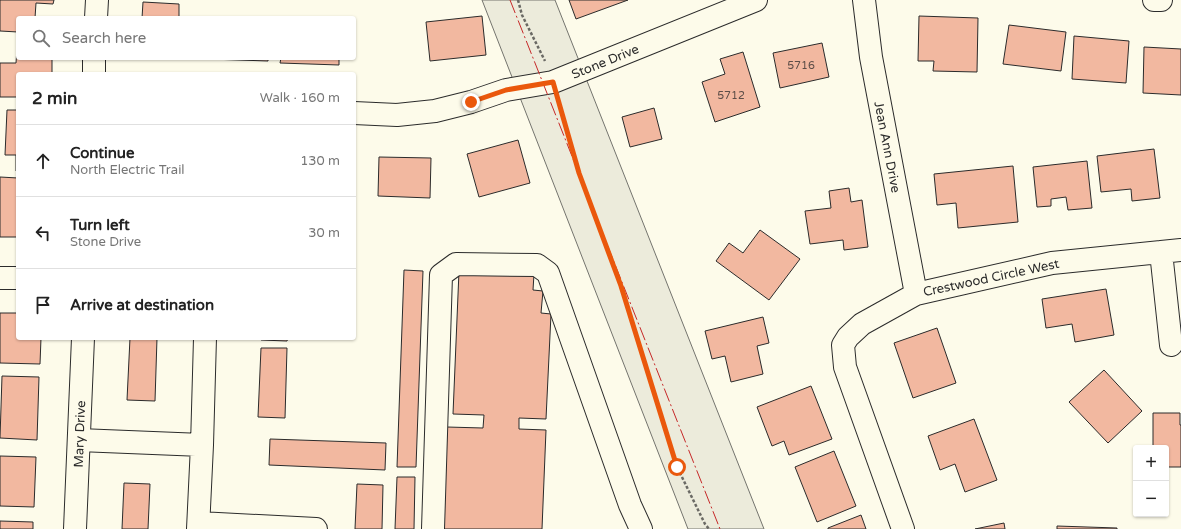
<!DOCTYPE html>
<meta charset="utf-8">
<style>
:root{--surface:#fff;--page:#f6f6f6;--text:#222;--muted:#767676;--line:#e0e0e0}
body{margin:0;font-family:"Varela Round",sans-serif;background:var(--page);color:var(--text)}
.controls{position:absolute;right:12px;bottom:12px;display:grid;overflow:hidden;border-radius:4px;box-shadow:0 1px 3px #0004}
.controls button{width:36px;height:36px;display:grid;place-items:center;padding:0;border:0;border-bottom:1px solid var(--line);background:var(--surface);color:var(--text);font:20px sans-serif}
.stop{position:absolute;width:12px;height:12px;margin:-9px;border:3px solid #ea580c;border-radius:50%;background:#fff}
.stop.end{background:#ea580c;border-color:#fff;box-shadow:0 1px 4px #0008}
.list{margin:0;padding:0;list-style:none}
h2{display:flex;justify-content:space-between;align-items:center;height:52px;margin:0;padding:0 16px;font-size:17px}
h2 small{font-size:13px;font-weight:400;color:var(--muted)}
.list li{display:grid;grid-template-columns:26px 1fr auto;gap:12px;align-items:center;box-sizing:border-box;height:72px;padding:0 16px;border-top:1px solid var(--line)}
.list b{display:block;font-size:15px;white-space:nowrap}
.list p{margin:0;font-size:13px;white-space:nowrap;color:var(--muted)}
.list em{font-size:13px;font-style:normal;color:var(--muted)}
.icon{flex:none;width:22px;height:22px;fill:none;stroke:currentColor;stroke-width:2;stroke-linecap:round;stroke-linejoin:round}
.map{position:relative;flex:none;width:1181px;height:529px;overflow:hidden}
.search{position:absolute;background:var(--surface);box-shadow:0 1px 3px #0004;left:16px;top:16px;width:340px;height:44px;display:flex;align-items:center;gap:10px;box-sizing:border-box;padding:0 14px;border-radius:4px;color:var(--muted);font-size:15px}
.panel{position:absolute;background:var(--surface);box-shadow:0 1px 3px #0004;left:16px;top:72px;width:340px;height:268px;border-radius:4px}
.map>svg:first-child{display:block}
.green{fill:#ecebdb;stroke:#74746e}
.building{fill:#f2b8a0;stroke:#2b2b2b}
.lines{fill:none;stroke-linecap:round;stroke-linejoin:round}
.minor-casing{stroke:#2b2b2b;stroke-width:24}
.path{stroke:#6a6964;stroke-width:2.5;stroke-dasharray:3 2;stroke-linecap:butt}
.minor{stroke:#fdfbea;stroke-width:22}
.power{stroke:#c62828;stroke-width:1;stroke-dasharray:14 3 2 3;stroke-linecap:butt}
.route{stroke:#ea580c;stroke-width:5}
.labels{text-anchor:middle;stroke-width:3;stroke-linejoin:round;paint-order:stroke}
.number-label{font-size:11px;fill:#5d4e48}
.street-label{font-size:13px;fill:#2b2b2b;stroke:#fdfbea}
</style>
<div class="map">
<svg width="1181" height="529" viewBox="0 0 1181 529">
<rect width="100%" height="100%" fill="#fdfbea"/>
<path class="green" d="M 482,0 L 555,0 L 764,529 L 688,529 Z"/>
<path class="building" d="M 0,0 L 54,0 L 53,4 L 36,3 L 35,18 L 18,18 L 18,32 L 0,31 Z
M 569,0 L 628,0 L 576,19 Z
M 143,2 L 179,4 L 179,18 L 142,18 Z
M 482,16 L 486,55 L 430,61 L 426,22 Z
M 919,16 L 978,18 L 977,72 L 933,71 L 934,61 L 918,61 Z
M 1009,25 L 1066,32 L 1061,71 L 1003,64 Z
M 1074,36 L 1129,41 L 1126,83 L 1072,79 Z
M 822,43 L 829,77 L 780,88 L 773,53 Z
M 1144,47 L 1181,49 L 1181,95 L 1143,93 Z
M 17,48 L 18,48 L 18,58 L 52,58 L 52,74 L 18,74 L 18,97 L 0,97 L 0,63 L 16,63 Z
M 743,52 L 760,107 L 715,122 L 702,82 L 725,74 L 720,59 Z
M 209,58 L 268,58 L 268,61 L 209,59 Z
M 281,58 L 339,58 L 339,65 L 280,63 Z
M 654,108 L 662,139 L 630,147 L 622,117 Z
M 7,110 L 18,110 L 18,171 L 16,171 L 16,155 L 5,155 Z
M 518,140 L 530,183 L 479,197 L 467,154 Z
M 1154,149 L 1160,198 L 1132,201 L 1131,189 L 1101,192 L 1097,156 Z
M 379,157 L 431,158 L 430,198 L 378,196 Z
M 1087,161 L 1092,208 L 1068,210 L 1066,197 L 1051,199 L 1051,206 L 1037,207 L 1033,167 Z
M 1013,166 L 1018,222 L 958,228 L 956,203 L 937,205 L 934,174 Z
M 0,177 L 18,178 L 18,237 L 0,237 Z
M 849,188 L 851,202 L 862,200 L 868,247 L 844,250 L 843,240 L 810,244 L 805,211 L 831,208 L 829,191 Z
M 760,230 L 800,259 L 769,300 L 716,261 L 729,243 L 743,253 Z
M 404,270 L 423,271 L 416,467 L 397,467 Z
M 459,271 L 534,274 L 533,290 L 543,291 L 541,313 L 551,314 L 546,419 L 519,418 L 519,429 L 546,430 L 542,529 L 443,529 L 447,427 L 483,428 L 484,415 L 453,414 Z
M 1106,289 L 1114,335 L 1075,342 L 1072,324 L 1046,328 L 1042,299 Z
M 0,313 L 18,313 L 18,338 L 41,338 L 40,364 L 0,363 Z
M 763,317 L 769,343 L 757,346 L 763,374 L 731,382 L 725,356 L 712,359 L 705,331 Z
M 937,328 L 956,383 L 913,398 L 894,343 Z
M 130,338 L 157,338 L 155,401 L 127,400 Z
M 261,338 L 288,338 L 287,341 L 261,340 Z
M 261,348 L 287,348 L 285,418 L 258,417 Z
M 1104,370 L 1142,411 L 1108,443 L 1069,402 Z
M 2,376 L 39,377 L 37,440 L 0,438 Z
M 811,386 L 832,439 L 789,455 L 784,441 L 772,446 L 757,407 Z
M 1153,413 L 1180,413 L 1180,425 L 1181,425 L 1181,467 L 1166,467 L 1166,448 L 1153,448 Z
M 974,419 L 997,480 L 965,492 L 955,464 L 940,470 L 928,436 Z
M 270,439 L 386,443 L 385,470 L 269,465 Z
M 834,451 L 856,506 L 817,522 L 795,467 Z
M 0,456 L 36,457 L 34,507 L 0,506 Z
M 397,477 L 415,477 L 414,529 L 395,529 Z
M 124,483 L 150,484 L 148,529 L 122,529 Z
M 357,484 L 383,485 L 382,529 L 355,529 Z
M 861,515 L 866,529 L 828,529 L 828,528 Z
M 0,521 L 33,522 L 33,529 L 0,529 Z
M 1004,523 L 1005,529 L 975,529 Z
M 1057,526 L 1117,528 L 1117,529 L 1057,529 Z"/>
<g class="lines">
<g class="minor-casing">
<path id="minor" d="M 864,0 L 871,57 L 916,294
M 1154,0 L 1161,0
M 96,18 L 97,0
M 94,74 L 94,58
M 354,113 L 397,115 L 435,111 L 471,102 L 506,90 L 553,82 L 756,0
M 1161,252 L 1171,345
M 0,278 L 18,278
M 79,440 L 202,445 L 198,529
M 202,445 L 205,338
M 199,523 L 316,529
M 75,529 L 83,338
M 433,529 L 441,275 L 456,264 L 537,265 L 548,273 L 630,505 L 641,529
M 903,529 L 845,367 L 843,345 L 848,337 L 862,324 L 916,294 L 1052,263 L 1181,250"/>
</g>
<path class="path" d="M 518,0 L 522,15 L 545,61
M 559,102 L 579,173 L 621,286 L 677,467 L 705,524 L 709,529"/>
<use href="#minor" class="minor"/>
<path class="power" d="M 510,0 L 720,529"/>
</g>
<g class="lines">
<path class="route" d="M 471,102 L 506,90 L 553,82 L 579,173 L 621,286 L 677,467"/>
</g>
<g class="labels">
<g class="number-label">
<text x="801" y="69">5716</text>
<text x="731" y="99">5712</text>
</g>
<g class="street-label">
<text transform="translate(605 61) rotate(-22)" y="5">Stone Drive</text>
<text transform="translate(888 147) rotate(79)" y="5">Jean Ann Drive</text>
<text transform="translate(991 277) rotate(-12)" y="5">Crestwood Circle West</text>
<text transform="translate(79 434) rotate(-88)" y="5">Mary Drive</text>
</g>
</g>
</svg>
<div class="controls">
<button>+</button>
<button>−</button>
</div>
<div class="stop" style="left:677px;top:467px"></div>
<div class="stop end" style="left:471px;top:102px"></div>
<div class="search"><svg class="icon" aria-label="search" viewBox="0 0 24 24"><circle cx="10" cy="10" r="6"/><path d="M15 15l6 6"/></svg>Search here</div>
<section class="panel">
<h2>2 min<small>Walk · 160 m</small></h2>
<ul class="list">
<li><svg class="icon" aria-label="ahead" viewBox="0 0 24 24"><path d="M12 20V5M6 11l6-6 6 6"/></svg><div><b>Continue</b><p>North Electric Trail</p></div><em>130 m</em></li>
<li><svg class="icon" aria-label="left" viewBox="0 0 24 24"><path d="M17 20v-9H6M10 6l-5 5 5 5"/></svg><div><b>Turn left</b><p>Stone Drive</p></div><em>30 m</em></li>
<li><svg class="icon" aria-label="arrive" viewBox="0 0 24 24"><path d="M6 21V4h12l-3 4 3 4H6"/></svg><div><b>Arrive at destination</b></div></li>
</ul>
</section>
</div>
